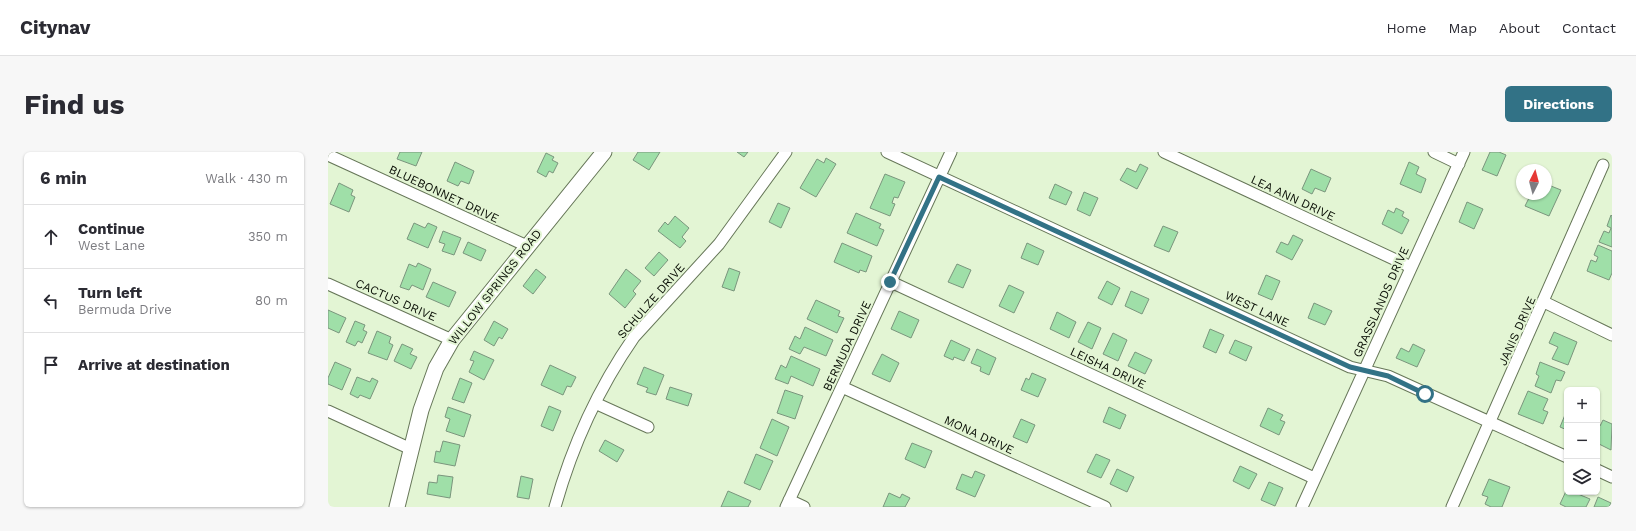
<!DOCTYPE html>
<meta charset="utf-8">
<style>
:root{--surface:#fff;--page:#f7f7f7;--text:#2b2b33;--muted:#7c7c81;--line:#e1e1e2;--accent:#327286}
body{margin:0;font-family:"Work Sans",sans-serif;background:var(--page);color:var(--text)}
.controls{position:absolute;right:12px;bottom:12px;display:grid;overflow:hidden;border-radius:6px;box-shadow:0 1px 3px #0004}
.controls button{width:36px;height:36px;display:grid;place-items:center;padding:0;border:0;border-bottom:1px solid var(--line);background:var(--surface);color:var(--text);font:20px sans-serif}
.compass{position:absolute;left:1188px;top:12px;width:36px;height:36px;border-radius:50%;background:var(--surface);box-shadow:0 1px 3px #0004;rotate:6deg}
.stop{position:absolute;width:12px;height:12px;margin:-9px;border:3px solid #327286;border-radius:50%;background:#fff}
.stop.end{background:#327286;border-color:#fff;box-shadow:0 1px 4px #0008}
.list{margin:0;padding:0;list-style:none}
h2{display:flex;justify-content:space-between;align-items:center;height:52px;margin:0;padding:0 16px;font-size:17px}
h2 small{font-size:13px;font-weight:400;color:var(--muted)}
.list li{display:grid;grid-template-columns:26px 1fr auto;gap:12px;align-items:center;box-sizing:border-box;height:64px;padding:0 16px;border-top:1px solid var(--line)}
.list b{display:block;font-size:15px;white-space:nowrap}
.list p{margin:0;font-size:13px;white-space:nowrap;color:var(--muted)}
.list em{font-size:13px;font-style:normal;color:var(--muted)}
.icon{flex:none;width:22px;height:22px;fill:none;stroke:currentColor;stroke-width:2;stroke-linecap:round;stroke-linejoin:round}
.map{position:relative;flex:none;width:1284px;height:355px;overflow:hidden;border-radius:6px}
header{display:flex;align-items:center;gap:24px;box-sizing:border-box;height:56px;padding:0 20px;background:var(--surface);border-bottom:1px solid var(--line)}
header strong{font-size:19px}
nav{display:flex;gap:22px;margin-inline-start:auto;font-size:14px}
.intro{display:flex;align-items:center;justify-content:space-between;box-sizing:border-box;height:96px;padding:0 24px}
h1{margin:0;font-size:28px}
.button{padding:10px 18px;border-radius:6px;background:var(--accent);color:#fff;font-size:14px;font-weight:700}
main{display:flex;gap:24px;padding:0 24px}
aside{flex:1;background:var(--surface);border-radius:6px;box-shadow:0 1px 3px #0004}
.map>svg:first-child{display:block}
.building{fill:#9fdfa8;stroke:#7a957d}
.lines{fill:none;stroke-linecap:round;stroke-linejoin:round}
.street-casing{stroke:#677759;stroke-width:13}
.secondary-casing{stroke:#677759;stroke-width:17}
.street{stroke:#fff;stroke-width:11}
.secondary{stroke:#fff;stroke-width:15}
.route{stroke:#327286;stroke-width:5}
.labels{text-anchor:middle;stroke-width:4;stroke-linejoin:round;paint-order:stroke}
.street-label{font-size:12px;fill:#080d04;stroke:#e3f5d4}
</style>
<header>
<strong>Citynav</strong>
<nav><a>Home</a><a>Map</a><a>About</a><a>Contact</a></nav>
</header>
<div class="intro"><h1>Find us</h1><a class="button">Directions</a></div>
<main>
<aside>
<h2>6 min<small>Walk · 430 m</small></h2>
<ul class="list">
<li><svg class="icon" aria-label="ahead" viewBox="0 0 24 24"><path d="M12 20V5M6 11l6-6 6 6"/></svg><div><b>Continue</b><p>West Lane</p></div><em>350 m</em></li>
<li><svg class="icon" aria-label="left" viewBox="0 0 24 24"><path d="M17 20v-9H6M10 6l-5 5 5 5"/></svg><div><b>Turn left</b><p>Bermuda Drive</p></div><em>80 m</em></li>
<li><svg class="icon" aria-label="arrive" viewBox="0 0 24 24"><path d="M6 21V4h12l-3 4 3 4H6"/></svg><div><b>Arrive at destination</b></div></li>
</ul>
</aside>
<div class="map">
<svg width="1284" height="355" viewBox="0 0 1284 355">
<rect width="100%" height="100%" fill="#e3f5d4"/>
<path class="building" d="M 72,0 L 94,0 L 88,14 L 69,7 Z
M 310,0 L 332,0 L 321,18 L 305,8 Z
M 409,0 L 420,0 L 416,5 Z
M 1162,0 L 1171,0 L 1178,3 L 1169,24 L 1154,18 Z
M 218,1 L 226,5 L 224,8 L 230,11 L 225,21 L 221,19 L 218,25 L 209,20 Z
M 498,6 L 508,12 L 488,45 L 472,36 L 489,7 L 496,11 Z
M 127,10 L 146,19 L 141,32 L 133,29 L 130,34 L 119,29 Z
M 1081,10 L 1091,15 L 1088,22 L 1098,27 L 1093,41 L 1072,32 Z
M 812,12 L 820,16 L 809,37 L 792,28 L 799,16 L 808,20 Z
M 983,17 L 1003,26 L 997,40 L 987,36 L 984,42 L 974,37 Z
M 557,22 L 577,30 L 570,46 L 566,45 L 564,51 L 567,52 L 562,64 L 542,56 Z
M 11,31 L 25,38 L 23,43 L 27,45 L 21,60 L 2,52 Z
M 727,32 L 744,40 L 738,53 L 721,46 Z
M 1218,32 L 1233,38 L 1221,64 L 1197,54 L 1203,42 L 1218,42 Z
M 756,40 L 770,46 L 762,64 L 749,58 Z
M 1139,50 L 1155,57 L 1146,77 L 1131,70 Z
M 450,51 L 462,56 L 453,76 L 441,70 Z
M 1068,56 L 1076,60 L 1074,64 L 1081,68 L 1074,82 L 1054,72 L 1060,58 L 1066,61 Z
M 528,61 L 553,72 L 551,76 L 556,78 L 549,94 L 519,81 Z
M 1283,63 L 1284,64 L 1284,95 L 1271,90 L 1276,79 L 1281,81 L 1283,76 L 1279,74 Z
M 347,64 L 361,76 L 354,85 L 358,89 L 352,96 L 330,79 L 337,70 L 340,73 Z
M 86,71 L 97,76 L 100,71 L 109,75 L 100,96 L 79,87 Z
M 835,74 L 850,80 L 841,100 L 826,94 Z
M 115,79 L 133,86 L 126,103 L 114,99 L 117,92 L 111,90 Z
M 965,83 L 975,88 L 964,108 L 948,100 L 953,90 L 960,93 Z
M 140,90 L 158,98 L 153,109 L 135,101 Z
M 514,91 L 544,104 L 538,120 L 532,118 L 531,121 L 506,110 Z
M 699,91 L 716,99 L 710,113 L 693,106 Z
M 1270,93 L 1284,99 L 1284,121 L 1281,128 L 1259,119 L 1263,108 L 1268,110 L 1270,105 L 1266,103 Z
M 331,100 L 340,108 L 326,124 L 317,116 Z
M 90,111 L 103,117 L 95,138 L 84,133 L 81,138 L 72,135 L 81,112 L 88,115 Z
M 629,112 L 643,118 L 635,136 L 620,130 Z
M 401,116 L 412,120 L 406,139 L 394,135 Z
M 208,117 L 218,125 L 205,142 L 195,134 Z
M 298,117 L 313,129 L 305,139 L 308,142 L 297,156 L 281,142 Z
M 938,123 L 952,129 L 944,148 L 930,142 Z
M 779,129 L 792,136 L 784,153 L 770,146 Z
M 105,130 L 128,140 L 121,155 L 98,145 Z
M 681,133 L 696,140 L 686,161 L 671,154 Z
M 803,139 L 821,147 L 814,162 L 797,154 Z
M 488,148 L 512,159 L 510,164 L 516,166 L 509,181 L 479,167 Z
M 986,151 L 1004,159 L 997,173 L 980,166 Z
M 0,158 L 18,166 L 11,181 L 0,176 Z
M 571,159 L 591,168 L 583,186 L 563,177 Z
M 729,160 L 748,170 L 741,186 L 722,177 Z
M 27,169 L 37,173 L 35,178 L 39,180 L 34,191 L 30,189 L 27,194 L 18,190 Z
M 166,169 L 180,177 L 174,187 L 171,185 L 166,194 L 156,188 Z
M 760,170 L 773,176 L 764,197 L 750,190 Z
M 477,175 L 505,188 L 498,204 L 476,195 L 472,202 L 461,197 L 467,184 L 472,187 Z
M 882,177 L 896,183 L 888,201 L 875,195 Z
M 49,179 L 63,185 L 61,191 L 65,193 L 59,208 L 40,201 Z
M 1226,180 L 1249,190 L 1240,213 L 1224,207 L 1230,195 L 1221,191 Z
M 785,181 L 799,188 L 790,209 L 775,202 Z
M 623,188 L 642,197 L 636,209 L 626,205 L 625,208 L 616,204 Z
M 907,188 L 924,195 L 918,209 L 901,201 Z
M 74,192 L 85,197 L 82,202 L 89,205 L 83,217 L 66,209 Z
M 1085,192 L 1097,198 L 1089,215 L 1068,206 L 1073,196 L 1081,200 Z
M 649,197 L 668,206 L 661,223 L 652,219 L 653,215 L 643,211 Z
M 146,199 L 166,208 L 156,228 L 141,220 L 146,209 L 142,208 Z
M 807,200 L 824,208 L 817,222 L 800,214 Z
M 554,202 L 571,211 L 562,230 L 544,222 Z
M 463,204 L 492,217 L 485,234 L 463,224 L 460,232 L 447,227 L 453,213 L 458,216 Z
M 7,210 L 23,217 L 14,238 L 0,232 L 0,226 Z
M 1212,210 L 1237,220 L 1233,229 L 1228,228 L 1223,241 L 1207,234 L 1211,224 L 1208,222 Z
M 222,213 L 248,225 L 243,235 L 239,234 L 235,243 L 213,233 Z
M 316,215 L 336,223 L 328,243 L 318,240 L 320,236 L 309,232 Z
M 704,221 L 718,227 L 710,245 L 693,238 L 698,226 L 701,228 Z
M 29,225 L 42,230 L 44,226 L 50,229 L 42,247 L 32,243 L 30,246 L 22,242 Z
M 132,226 L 144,231 L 136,251 L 124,247 Z
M 342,235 L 364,242 L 360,254 L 338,247 Z
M 457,238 L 475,244 L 467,267 L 449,261 Z
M 1200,239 L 1220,247 L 1215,258 L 1220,260 L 1215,272 L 1190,262 Z
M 221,254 L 233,259 L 225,279 L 213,274 Z
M 120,255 L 143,263 L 136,285 L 118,279 L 122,267 L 117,265 Z
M 781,255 L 798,263 L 792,277 L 775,270 Z
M 940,256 L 955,263 L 952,268 L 957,270 L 951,283 L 932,274 Z
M 1239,258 L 1239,278 L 1232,275 Z
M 444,267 L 461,275 L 449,304 L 432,296 Z
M 693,267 L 707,273 L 699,291 L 685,285 Z
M 1275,268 L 1284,272 L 1283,298 L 1269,291 L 1269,273 L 1272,274 Z
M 277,288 L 296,298 L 289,310 L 271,299 Z
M 115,289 L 132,293 L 127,314 L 106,310 L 108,299 L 112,300 Z
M 584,291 L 604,299 L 597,316 L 577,307 Z
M 428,302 L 445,309 L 432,338 L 416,331 Z
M 768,302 L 782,308 L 773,326 L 759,320 Z
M 912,314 L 929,322 L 921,337 L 905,329 Z
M 789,317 L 806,325 L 799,340 L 782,332 Z
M 647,319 L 657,323 L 647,345 L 628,337 L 634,322 L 644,326 Z
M 110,323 L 125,325 L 122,346 L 99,342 L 101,330 L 109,331 Z
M 193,324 L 205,327 L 201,347 L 189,345 Z
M 1161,327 L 1182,335 L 1174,355 L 1163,355 L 1157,352 L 1160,345 L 1154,343 Z
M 941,330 L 955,336 L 947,354 L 933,348 Z
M 1239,337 L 1239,340 L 1250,340 L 1250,342 L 1262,347 L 1258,355 L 1238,355 L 1232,352 Z
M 400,339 L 423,349 L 420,355 L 393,355 Z
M 561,341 L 572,346 L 574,342 L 582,346 L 577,355 L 555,355 Z
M 1270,345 L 1283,351 L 1281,355 L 1266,355 Z"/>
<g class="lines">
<g class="street-casing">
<path id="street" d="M 559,0 L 1022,215 L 1060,224 L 1239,305
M 836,0 L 1083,115
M 1106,0 L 1131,12
M 0,3 L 199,94
M 563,130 L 986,326
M 0,132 L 124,188
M 1216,150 L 1284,183
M 514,235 L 777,355
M 267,251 L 320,275
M 0,259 L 83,297
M 1269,318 L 1284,325
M 461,348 L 476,355
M 227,355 C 244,294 270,237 306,185 L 391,92 L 458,0
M 458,355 L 623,0
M 974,355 L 1136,0
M 1124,355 L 1275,13"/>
</g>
<g class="secondary-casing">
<path id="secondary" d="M 69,355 L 93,258 L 108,216 L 124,188 L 276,0"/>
</g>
<use href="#street" class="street"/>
<use href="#secondary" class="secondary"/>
</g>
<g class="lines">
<path class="route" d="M 562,130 L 611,25 L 1022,215 L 1060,224 L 1097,242"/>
</g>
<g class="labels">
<g class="street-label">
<text transform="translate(116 42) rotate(25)" y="4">BLUEBONNET DRIVE</text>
<text transform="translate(965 46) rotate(25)" y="4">LEA ANN DRIVE</text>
<text transform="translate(167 135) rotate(-52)" y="4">WILLOW SPRINGS ROAD</text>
<text transform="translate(68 148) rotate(24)" y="4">CACTUS DRIVE</text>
<text transform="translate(323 149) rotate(-49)" y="4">SCHULZE DRIVE</text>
<text transform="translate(1053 150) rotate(-66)" y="4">GRASSLANDS DRIVE</text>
<text transform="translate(929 157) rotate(25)" y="4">WEST LANE</text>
<text transform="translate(1189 179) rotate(-66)" y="4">JANIS DRIVE</text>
<text transform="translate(519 194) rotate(-65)" y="4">BERMUDA DRIVE</text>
<text transform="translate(780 216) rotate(25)" y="4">LEISHA DRIVE</text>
<text transform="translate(651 283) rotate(25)" y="4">MONA DRIVE</text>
</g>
</g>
</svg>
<div class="controls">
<button>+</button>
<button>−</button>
<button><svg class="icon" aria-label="layers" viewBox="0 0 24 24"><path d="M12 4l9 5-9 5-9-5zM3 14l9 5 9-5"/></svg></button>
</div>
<svg class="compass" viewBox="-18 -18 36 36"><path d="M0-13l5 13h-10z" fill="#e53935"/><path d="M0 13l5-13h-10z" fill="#7c7c81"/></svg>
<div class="stop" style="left:1097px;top:242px"></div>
<div class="stop end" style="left:562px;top:130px"></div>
</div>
</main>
